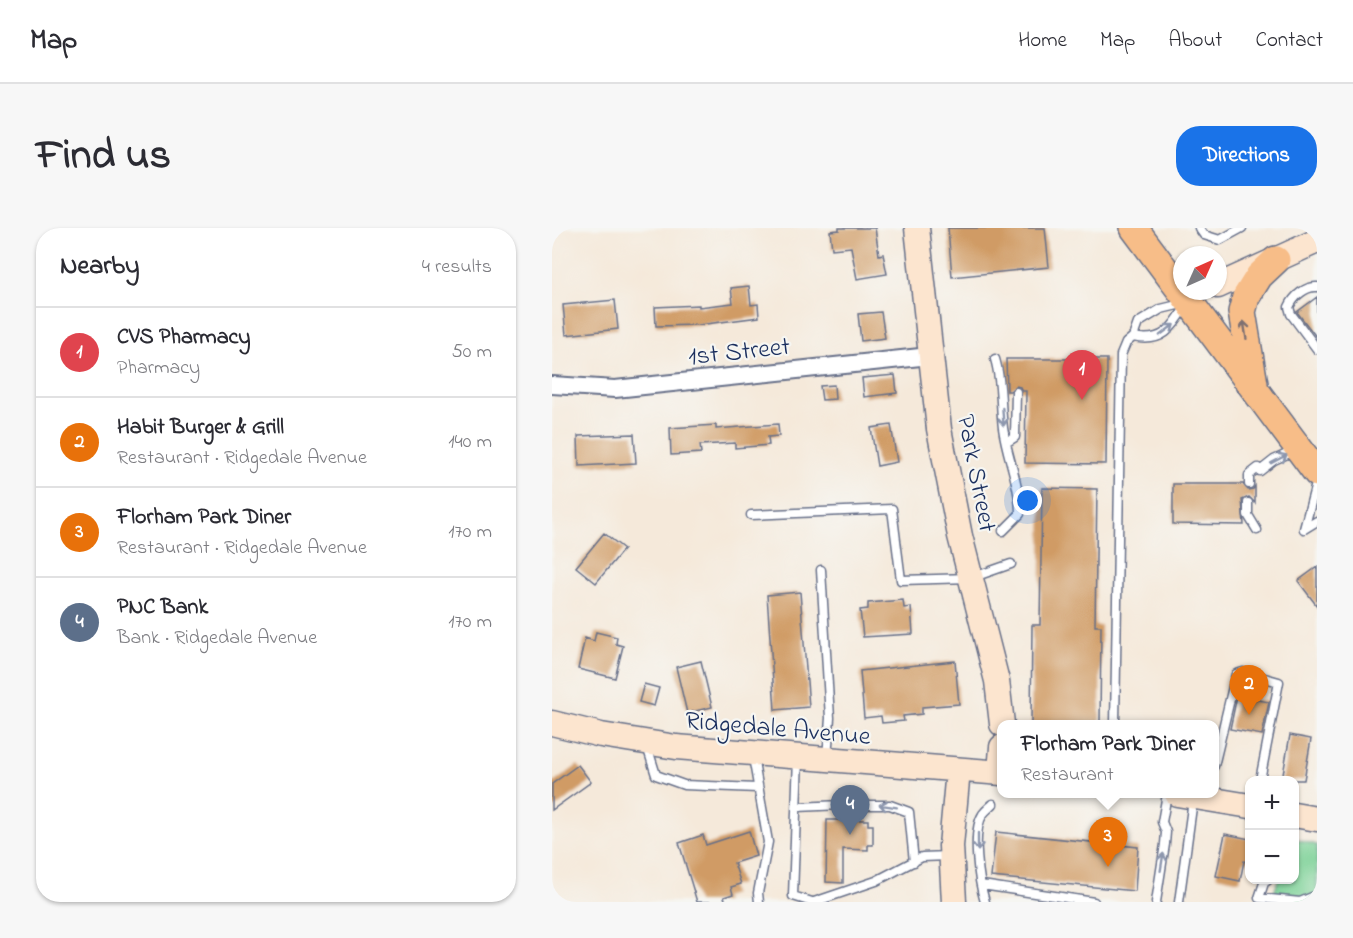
<!DOCTYPE html>
<meta charset="utf-8">
<style>
:root{--surface:#fff;--page:#f7f7f7;--text:#2b2b33;--muted:#7c7c81;--line:#e1e1e2;--accent:#1a73e8}
body{margin:0;font-family:"Indie Flower",sans-serif;background:var(--page);color:var(--text)}
.controls{position:absolute;right:18px;bottom:18px;display:grid;overflow:hidden;border-radius:12px;box-shadow:0 2px 4px #0004}
.controls button{width:54px;height:54px;display:grid;place-items:center;padding:0;border:0;border-bottom:2px solid var(--line);background:var(--surface);color:var(--text);font:30px sans-serif}
.compass{position:absolute;left:621px;top:18px;width:54px;height:54px;border-radius:50%;background:var(--surface);box-shadow:0 2px 4px #0004;rotate:45deg}
.you{position:absolute;left:476px;top:273px;width:21px;height:21px;margin:-15px;border:4px solid #fff;border-radius:50%;background:#1a73e8;box-shadow:0 0 0 9px #1a73e833}
.badge{display:grid;place-items:center;width:39px;height:39px;border-radius:50%;background:var(--accent);color:#fff;font-size:20px;font-weight:700}
.pin{position:absolute;translate:-50% -50px;filter:drop-shadow(0 2px 3px #0008)}
.pin::after{content:'';position:absolute;top:32px;width:21px;height:18px;background:inherit;clip-path:polygon(0 0,100% 0,50% 100%)}
.popup{position:absolute;left:445px;top:492px;width:222px;height:78px;box-sizing:border-box;display:grid;place-content:center;border-radius:12px;background:var(--surface);filter:drop-shadow(0 2px 4px #0005);font-size:20px;white-space:nowrap;color:var(--muted)}
.popup b{font-size:22px;color:var(--text)}
.popup::after{content:'';position:absolute;left:50%;top:100%;margin-left:-12px;border:12px solid transparent;border-top-color:var(--surface)}
.list{margin:0;padding:0;list-style:none}
h2{display:flex;justify-content:space-between;align-items:center;height:78px;margin:0;padding:0 24px;font-size:26px}
h2 small{font-size:20px;font-weight:400;color:var(--muted)}
.list li{display:grid;grid-template-columns:39px 1fr auto;gap:18px;align-items:center;box-sizing:border-box;height:90px;padding:0 24px;border-top:2px solid var(--line)}
.list b{display:block;font-size:22px;white-space:nowrap}
.list p{margin:0;font-size:20px;white-space:nowrap;color:var(--muted)}
.list em{font-size:20px;font-style:normal;color:var(--muted)}
.map{position:relative;flex:none;width:765px;height:674px;overflow:hidden;border-radius:24px}
header{display:flex;align-items:center;gap:36px;box-sizing:border-box;height:84px;padding:0 30px;background:var(--surface);border-bottom:2px solid var(--line)}
header strong{font-size:28px}
nav{display:flex;gap:33px;margin-inline-start:auto;font-size:21px}
.intro{display:flex;align-items:center;justify-content:space-between;box-sizing:border-box;height:144px;padding:0 36px}
h1{margin:0;font-size:42px}
.button{padding:15px 27px;border-radius:24px;background:var(--accent);color:#fff;font-size:21px;font-weight:700}
main{display:flex;gap:36px;padding:0 36px}
aside{flex:1;background:var(--surface);border-radius:24px;box-shadow:0 2px 4px #0004}
.map>svg:first-child{display:block}
.green{fill:#79d094;stroke:#4a8079;stroke-width:1.5}
.building{fill:#d09b65}
.lines{fill:none;stroke-linecap:round;stroke-linejoin:round}
.lane-casing{stroke:#677089;stroke-width:11}
.street-casing{stroke:#677089;stroke-width:20}
.secondary-casing{stroke:#677089;stroke-width:27}
.primary-casing{stroke:#677089;stroke-width:30}
.lane{stroke:#fff;stroke-width:8}
.street{stroke:#fff;stroke-width:16}
.secondary{stroke:#fce5cf;stroke-width:24}
.primary{stroke:#f7bd88;stroke-width:27}
.oneway{stroke:#8d97ae}
.oneway2{stroke:#7e6f71}
.labels{text-anchor:middle;stroke-width:4.5;stroke-linejoin:round;paint-order:stroke}
.street-label{font-size:26px;fill:#1b2f5e;stroke:#f6f6f2}
</style>
<header>
<strong>Map</strong>
<nav><a>Home</a><a>Map</a><a>About</a><a>Contact</a></nav>
</header>
<div class="intro"><h1>Find us</h1><a class="button">Directions</a></div>
<main>
<aside>
<h2>Nearby<small>4 results</small></h2>
<ul class="list">
<li><span class="badge" style="background:#e0444e">1</span><div><b>CVS Pharmacy</b><p>Pharmacy</p></div><em>50 m</em></li>
<li><span class="badge" style="background:#e8710a">2</span><div><b>Habit Burger &amp; Grill</b><p>Restaurant · Ridgedale Avenue</p></div><em>140 m</em></li>
<li><span class="badge" style="background:#e8710a">3</span><div><b>Florham Park Diner</b><p>Restaurant · Ridgedale Avenue</p></div><em>170 m</em></li>
<li><span class="badge" style="background:#5c6f8a">4</span><div><b>PNC Bank</b><p>Bank · Ridgedale Avenue</p></div><em>170 m</em></li>
</ul>
</aside>
<div class="map">
<svg width="765" height="674" viewBox="0 0 765 674">
<rect width="100%" height="100%" fill="#f6f6f2"/>
<filter id="ink" filterUnits="userSpaceOnUse"><feTurbulence type="fractalNoise" baseFrequency=".0167" numOctaves="2"/><feDisplacementMap in="SourceGraphic" scale="12" xChannelSelector="R" yChannelSelector="G"/><feConvolveMatrix kernelMatrix="1 2 1 2 8 2 1 2 1" color-interpolation-filters="sRGB"/></filter>
<filter id="wash" filterUnits="userSpaceOnUse"><feTurbulence type="fractalNoise" baseFrequency=".008" numOctaves="4" result="noise"/><feDisplacementMap in="SourceGraphic" scale="24" xChannelSelector="R" yChannelSelector="G"/><feGaussianBlur stdDeviation="1.35" result="paint"/><feColorMatrix in="noise" values="0 0 0 0 0 0 0 0 0 0 0 0 0 0 0 0 0 1.4 0 .05"/><feComposite in="paint" operator="in"/></filter>
<g filter="url(#wash)">
<rect width="100%" height="100%" fill="#f5e9da"/>
<path class="green" d="M 743,611 L 765,617 L 765,674 L 723,674 L 720,671 L 726,652 L 742,652 Z"/>
<g id="blocks">
<path class="building" d="M 287,0 L 323,0 L 327,27 L 331,26 L 335,46 L 305,51 L 299,19 L 280,21 L 278,3 L 287,2 Z
M 396,0 L 493,0 L 497,39 L 400,49 Z
M 197,58 L 199,77 L 206,76 L 207,89 L 146,97 L 104,98 L 103,79 L 147,77 L 147,79 L 181,75 L 179,60 Z
M 765,69 L 765,110 L 745,84 Z
M 63,72 L 66,101 L 14,107 L 11,77 Z
M 329,84 L 333,110 L 309,113 L 306,86 Z
M 454,131 L 555,131 L 554,236 L 473,235 L 474,163 L 470,163 L 468,159 L 464,158 L 458,163 L 455,163 Z
M 343,147 L 345,165 L 312,169 L 310,150 Z
M 282,157 L 283,171 L 270,172 L 268,158 Z
M 226,196 L 227,208 L 216,209 L 217,217 L 183,220 L 183,215 L 148,217 L 149,225 L 119,227 L 118,200 L 164,197 L 164,201 Z
M 339,197 L 345,234 L 325,238 L 319,200 Z
M 82,206 L 84,235 L 27,238 L 26,208 Z
M 621,256 L 691,256 L 696,262 L 701,261 L 703,258 L 703,275 L 697,269 L 690,272 L 692,297 L 621,296 Z
M 490,260 L 545,261 L 543,398 L 549,398 L 548,496 L 479,496 L 480,397 L 488,397 Z
M 52,305 L 72,321 L 44,355 L 24,339 Z
M 765,339 L 765,378 L 746,353 Z
M 248,364 L 257,479 L 223,482 L 215,367 Z
M 351,372 L 352,380 L 359,379 L 361,406 L 311,409 L 308,382 L 316,381 L 316,375 Z
M 44,404 L 65,409 L 64,416 L 71,418 L 63,450 L 26,441 L 33,410 L 42,413 Z
M 149,433 L 160,479 L 135,485 L 124,439 Z
M 403,433 L 407,476 L 370,479 L 370,486 L 351,488 L 352,493 L 330,495 L 329,488 L 312,490 L 308,443 Z
M 92,456 L 107,460 L 102,478 L 87,474 Z
M 685,468 L 717,474 L 710,507 L 678,501 Z
M 738,507 L 759,511 L 752,552 L 730,552 Z
M 26,537 L 39,554 L 0,582 L 0,556 Z
M 290,566 L 307,566 L 307,571 L 301,574 L 301,580 L 307,583 L 307,592 L 316,592 L 316,597 L 321,597 L 321,617 L 316,617 L 316,622 L 291,621 L 291,655 L 274,654 L 275,592 L 289,592 L 289,583 L 294,582 L 296,577 L 295,573 L 290,571 Z
M 197,603 L 204,628 L 182,635 L 189,656 L 179,659 L 181,666 L 172,669 L 174,674 L 145,674 L 127,615 L 151,607 L 154,617 Z
M 444,604 L 586,619 L 583,663 L 439,649 Z
M 673,606 L 698,611 L 698,634 L 692,633 L 688,653 L 664,648 Z"/>
</g>
</g>
<g filter="url(#ink)">
<use href="#blocks" fill-opacity="0" stroke="#677089" stroke-width="1.5"/>
<g class="lines">
<g class="lane-casing">
<path id="lane" d="M 647,0 L 652,7 L 668,12 L 690,0
M 765,59 C 754,58 742,68 737,79 L 739,86 L 765,121
M 581,109 C 610,116 621,100 634,78
M 443,131 C 450,154 448,176 451,200 C 455,229 468,256 468,286 L 451,303
M 455,214 L 463,209 L 464,164
M 708,243 L 722,232 L 744,222
M 697,256 L 697,247 L 706,240
M 696,275 L 696,287 L 705,302
M 199,287 L 340,281 L 349,352 L 419,350 L 459,336
M 752,301 L 765,252
M 752,301 L 765,293
M 269,342 L 278,490 L 275,530
M 563,496 L 569,127 L 574,115 L 581,109 L 586,95 L 609,81 L 634,75
M 95,518 L 104,547 L 132,557 L 205,560
M 201,529 L 216,614 L 206,665 L 207,674
M 246,529 L 241,668 L 260,674
M 662,538 L 684,446 L 691,444 L 727,454 L 708,552
M 307,577 L 338,577 L 357,584 L 362,634
M 245,579 L 290,577
M 716,652 L 712,655 L 707,670 L 748,674 L 765,667
M 430,657 L 542,674
M 262,674 L 324,653 L 370,629 L 397,628
M 433,674 C 427,654 419,604 431,586 C 434,582 438,579 441,576
M 604,674 L 613,616 L 614,604 L 610,594 L 615,566
M 627,674 L 641,572"/>
</g>
<g class="street-casing">
<path id="street" d="M 0,157 L 63,161 L 378,128"/>
</g>
<g class="secondary-casing">
<path id="secondary" d="M 365,0 L 387,201 L 408,308 L 445,453 L 450,496
M 666,58 L 765,13
M 0,495 L 49,507 L 124,519 L 450,545
M 448,545 L 450,519
M 625,566 L 698,578
M 742,587 L 765,591
M 402,674 L 399,618 L 406,542"/>
</g>
<g class="primary-casing">
<path id="primary" d="M 582,0 L 765,245
M 702,156 L 690,84 L 694,69 L 707,48 L 724,32"/>
</g>
<use href="#lane" class="lane"/>
<use href="#street" class="street"/>
<use href="#secondary" class="secondary"/>
<use href="#primary" class="primary"/>
</g>
<defs><path id="oneway-shaft" d="M-6 0H5M1.5-3L5.5 0L1.5 3" fill="none" stroke-width="1.6" stroke-linecap="round" stroke-linejoin="round" transform="scale(1.5)"/></defs>
<g class="oneway">
<use href="#oneway-shaft" transform="translate(615 102) rotate(-37)"/>
<use href="#oneway-shaft" transform="translate(451 189) rotate(86)"/>
<use href="#oneway-shaft" transform="translate(727 231) rotate(-28)"/>
<use href="#oneway-shaft" transform="translate(336 578) rotate(-171)"/>
<use href="#oneway-shaft" transform="translate(426 614) rotate(90)"/>
<use href="#oneway-shaft" transform="translate(610 634) rotate(-81)"/>
</g>
<use class="oneway2" href="#oneway-shaft" transform="translate(693 102) rotate(-99)"/>
</g>
<g class="labels">
<g class="street-label">
<text transform="translate(187 122) rotate(-6)" y="9">1st Street</text>
<text transform="translate(426 245) rotate(79)" y="9">Park Street</text>
<text transform="translate(226 499) rotate(5)" y="9">Ridgedale Avenue</text>
</g>
</g>
</svg>
<div class="controls">
<button>+</button>
<button>−</button>
</div>
<svg class="compass" viewBox="-18 -18 36 36"><path d="M0-13l5 13h-10z" fill="#e53935"/><path d="M0 13l5-13h-10z" fill="#7c7c81"/></svg>
<div class="you"></div>
<div class="pin badge" style="left:530px;top:172px;background:#e0444e">1</div>
<div class="pin badge" style="left:697px;top:487px;background:#e8710a">2</div>
<div class="pin badge" style="left:556px;top:639px;background:#e8710a">3</div>
<div class="popup"><b>Florham Park Diner</b>Restaurant</div>
<div class="pin badge" style="left:298px;top:607px;background:#5c6f8a">4</div>
</div>
</main>
